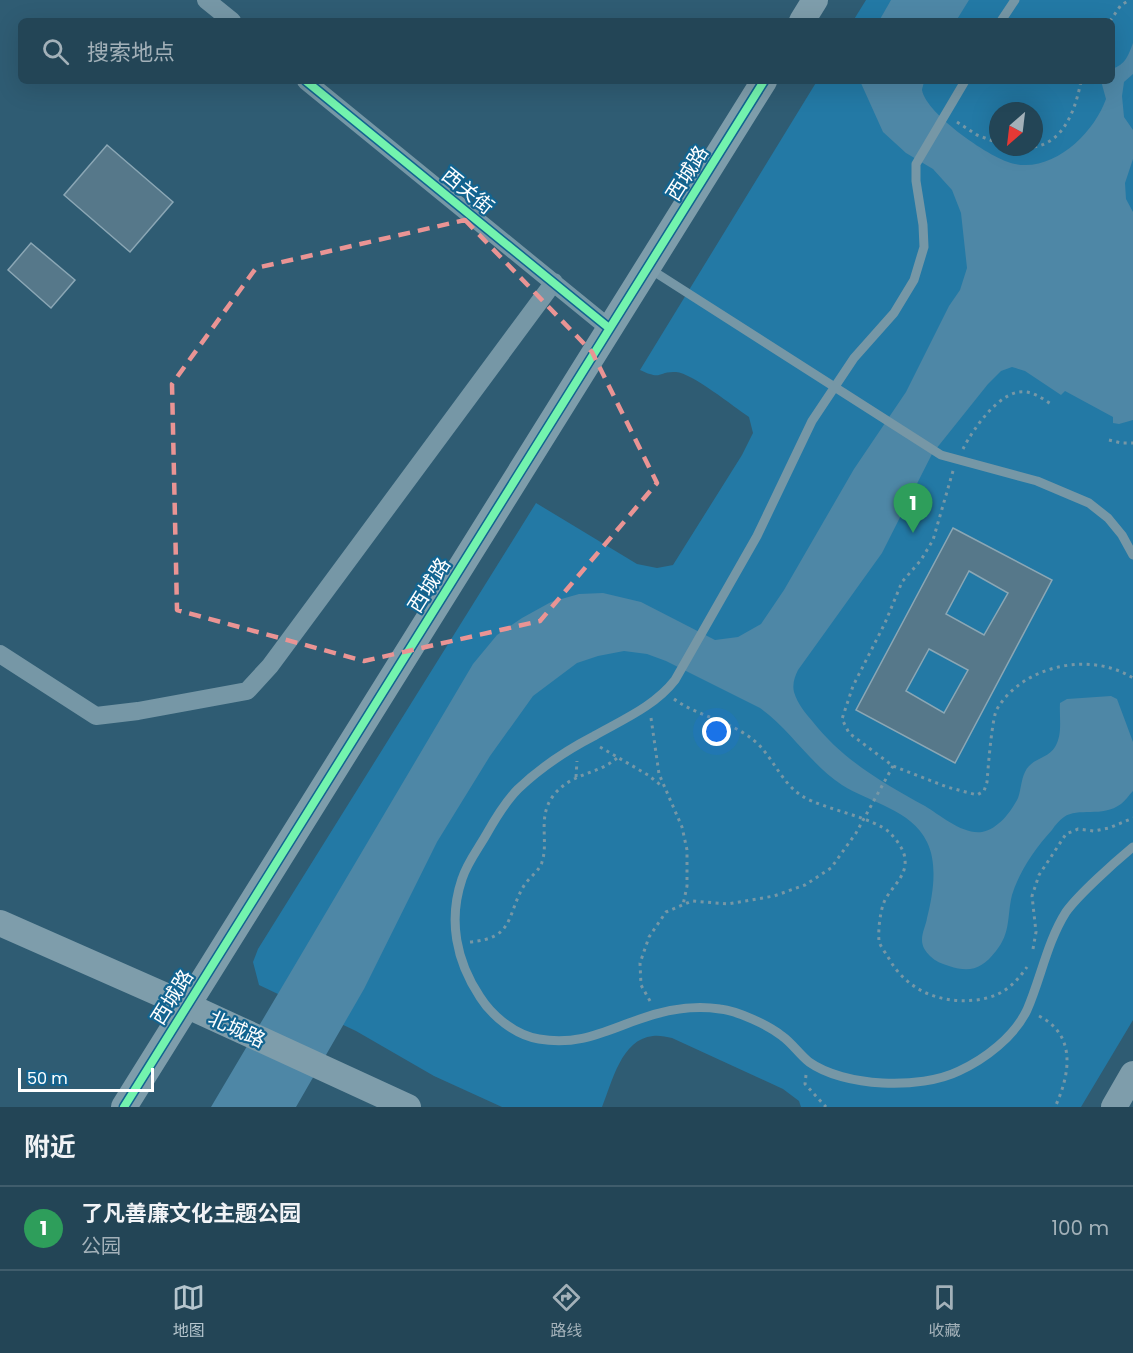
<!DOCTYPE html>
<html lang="zh">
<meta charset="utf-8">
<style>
:root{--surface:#234556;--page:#2f4f60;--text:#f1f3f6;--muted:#a3b1b9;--line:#405d6c;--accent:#b6c6ce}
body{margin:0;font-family:Poppins,"Noto Sans SC",sans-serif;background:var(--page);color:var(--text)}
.compass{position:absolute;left:989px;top:102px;width:54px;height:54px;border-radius:50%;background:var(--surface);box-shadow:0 6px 24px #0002;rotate:208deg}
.scale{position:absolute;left:18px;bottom:15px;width:136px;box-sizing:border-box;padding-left:6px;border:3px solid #fff;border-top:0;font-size:16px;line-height:21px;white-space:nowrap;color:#fff;-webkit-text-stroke:4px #126490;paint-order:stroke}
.you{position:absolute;left:717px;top:732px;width:21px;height:21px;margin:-15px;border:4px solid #fff;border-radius:50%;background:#1a73e8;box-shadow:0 0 0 9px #1a73e833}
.badge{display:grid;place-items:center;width:39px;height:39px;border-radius:50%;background:var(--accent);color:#fff;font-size:20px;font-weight:700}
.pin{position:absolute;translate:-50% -50px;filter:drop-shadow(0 2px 3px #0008)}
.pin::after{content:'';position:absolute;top:32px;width:21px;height:18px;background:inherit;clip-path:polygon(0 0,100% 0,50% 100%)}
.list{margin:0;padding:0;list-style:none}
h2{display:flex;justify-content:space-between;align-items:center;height:78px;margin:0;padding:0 24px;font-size:26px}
h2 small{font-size:20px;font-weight:400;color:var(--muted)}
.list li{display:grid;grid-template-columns:39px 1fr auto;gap:18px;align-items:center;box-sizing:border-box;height:84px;padding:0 24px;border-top:2px solid var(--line)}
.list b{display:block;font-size:22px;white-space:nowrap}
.list p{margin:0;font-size:20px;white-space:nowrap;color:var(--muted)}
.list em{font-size:20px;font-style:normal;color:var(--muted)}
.icon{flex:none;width:33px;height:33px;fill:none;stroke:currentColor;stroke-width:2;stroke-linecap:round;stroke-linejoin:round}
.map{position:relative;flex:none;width:1133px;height:1107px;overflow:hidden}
.search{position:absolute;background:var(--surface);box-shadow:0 6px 24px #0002;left:18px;right:18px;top:18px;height:66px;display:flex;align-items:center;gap:15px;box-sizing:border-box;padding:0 21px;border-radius:9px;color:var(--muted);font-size:22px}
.sheet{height:162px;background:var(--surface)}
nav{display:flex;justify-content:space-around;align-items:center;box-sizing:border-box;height:84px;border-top:2px solid var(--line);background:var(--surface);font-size:16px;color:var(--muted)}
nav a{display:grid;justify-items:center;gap:3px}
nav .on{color:var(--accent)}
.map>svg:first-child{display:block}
.green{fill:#2379a5;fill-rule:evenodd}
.water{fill:#4e87a6}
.building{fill:#56788a;stroke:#8ba7b5;stroke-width:1.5;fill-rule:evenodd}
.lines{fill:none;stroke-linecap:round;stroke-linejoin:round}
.path{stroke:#7697a6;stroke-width:3;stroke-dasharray:3 4.5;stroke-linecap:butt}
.lane{stroke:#7697a6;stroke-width:9}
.street{stroke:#7697a6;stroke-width:18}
.secondary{stroke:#7e9dab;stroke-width:26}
.cycleway-casing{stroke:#126490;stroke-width:11}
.cycleway{stroke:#73f3ae;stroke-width:8}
.marked{fill:none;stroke:#ea9494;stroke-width:4.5;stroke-dasharray:12 8;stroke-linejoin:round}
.labels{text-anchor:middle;stroke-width:4.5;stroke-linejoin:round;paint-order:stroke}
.street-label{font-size:20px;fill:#fff;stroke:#126490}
</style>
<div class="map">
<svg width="1133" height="1107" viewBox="0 0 1133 1107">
<rect width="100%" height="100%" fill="#2f5c73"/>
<path class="green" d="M 866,0 L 1133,0 L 1133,1020 L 1081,1107 L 801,1107 L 799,1101 L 783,1089 L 672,1038 C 666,1037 659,1035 653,1036 C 621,1039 612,1083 602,1107 L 502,1107 L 434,1076 L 356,1031 L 259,985 L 253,962 L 258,949 L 536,503 L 637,564 L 657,568 L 673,565 L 742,455 L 753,433 L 749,417 C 734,407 692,373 676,372 C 657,371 663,381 640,370 L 817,81 L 1112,81 L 1112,21 L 853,21 ZM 998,111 L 1034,111 L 1034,147 L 998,147 Z"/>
<path class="water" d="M 891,0 L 969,0 L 956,21 L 879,21 Z
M 1133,43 L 1133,74 L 1124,82 L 1122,96 L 1124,117 L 1133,130 L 1133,159 L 1125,183 L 1126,199 L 1133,212 L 1133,420 L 1119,424 L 1113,423 L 1113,417 L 1065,391 L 1061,395 L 1025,371 L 1012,367 L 1001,371 L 988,384 L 932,454 L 882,553 L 798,670 C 795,676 792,684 794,692 C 797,703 806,714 813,722 C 843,760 883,783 925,806 C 940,815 963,835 982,832 C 998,829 1011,812 1018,798 C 1021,790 1021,780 1025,772 C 1031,758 1048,759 1055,747 C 1063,734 1059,717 1060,703 L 1067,699 L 1111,696 L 1117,699 L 1133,742 L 1133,791 C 1129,795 1125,801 1121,804 C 1102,818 1078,807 1064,817 C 1060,820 1055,825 1052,830 C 1036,847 1019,872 1012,895 C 1007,915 1011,933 996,951 C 982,969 970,973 949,966 C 942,964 935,961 930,956 C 925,951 922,946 922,940 C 922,932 926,925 927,918 C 933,895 938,864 927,842 C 911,809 870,803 842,785 C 810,764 791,730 760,708 L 666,661 L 647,654 L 624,651 L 598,656 L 577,663 L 533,696 L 490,756 L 437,842 L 364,989 L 296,1107 L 211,1107 L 473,664 L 497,635 L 522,618 L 551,602 L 579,594 L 603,593 L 641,602 L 715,640 L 738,637 L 761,624 L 784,590 L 854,469 L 906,392 L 949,306 L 960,290 L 967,268 L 961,213 L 952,190 L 933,169 L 906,153 L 883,132 L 860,81 L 924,81 C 924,83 922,89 922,90 C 926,114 992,160 1015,164 C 1054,172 1094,133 1106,99 L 1101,81 L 1112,81 L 1112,69 C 1126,64 1128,56 1133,43 Z"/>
<path class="building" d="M 107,145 L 173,202 L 130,252 L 64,195 Z
M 31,243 L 75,280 L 51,308 L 8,270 Z
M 953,528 L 1052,580 L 955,763 L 856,710 ZM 969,571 L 1008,593 L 984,635 L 946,614 ZM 929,649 L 968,670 L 944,713 L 906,691 Z"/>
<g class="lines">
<path class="path" d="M 1110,21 L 1121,5 L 1130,0
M 957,122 L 977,135 L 998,143
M 1013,147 L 1032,147
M 1034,147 C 1065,142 1076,107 1081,81
M 1109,440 L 1121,443 L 1133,443
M 963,449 C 973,429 1001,388 1026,392 C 1035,393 1043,399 1051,404
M 953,471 L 933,540 L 921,560 L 902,582 L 885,623 L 853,686 L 842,719 L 849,733 L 893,766 L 947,787 L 977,795 L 984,791 L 987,782 C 988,769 992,717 997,709 C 1023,665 1091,651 1133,678
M 674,699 C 700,718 732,720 758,744 C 774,760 782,783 802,796 C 825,810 874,817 890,833 C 897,840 905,851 905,860 C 907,878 888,889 883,905 C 880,914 878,931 879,941 C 880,946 885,952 888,957 C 906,990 939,1004 976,1000 C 1000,997 1013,987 1027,967
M 651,718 L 659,774 L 682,827 L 687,850 L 687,886 L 683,905
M 600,747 L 648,775 L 663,787
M 576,777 L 577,761
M 470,942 C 516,938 506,914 525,884 C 530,877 540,870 542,862 C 549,840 537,818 553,796 C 571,772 599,775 618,757
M 1033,949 L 1036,932 L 1032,896 L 1039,875 L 1066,834 L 1078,829 L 1094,831 L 1109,828 L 1133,818
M 650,1001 L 641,985 L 640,963 L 649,937 L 666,912 L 692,901 L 728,904 L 774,896 L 805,885 L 831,868 L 856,833 L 893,766
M 1039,1016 C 1077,1035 1070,1075 1055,1107
M 806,1075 L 805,1084 L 826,1107"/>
<path class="lane" d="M 1001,21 L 1015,0
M 965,81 L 916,164 L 916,181 L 923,225 L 924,247 L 914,280 L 894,313 L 854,358 L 812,421 L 757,536 L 675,680 C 655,706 622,720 594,736 C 567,750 540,768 518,789 C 505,802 495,819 486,835 C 478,849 467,863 462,879 C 448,920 456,961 480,997 C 492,1016 515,1035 539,1039 C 579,1046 605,1031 640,1019 C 665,1010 694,1005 720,1009 C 738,1011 768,1025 782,1036 C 792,1043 799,1054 809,1062 C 844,1087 920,1090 959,1071 C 985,1059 1014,1037 1027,1010 C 1041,978 1047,942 1066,912 C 1079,894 1115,862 1133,847
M 650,269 L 941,455 L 1037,481 L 1089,503 L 1108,518 L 1122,535 L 1133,555"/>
<path class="street" d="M 206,0 L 232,21
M 306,81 L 609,328
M 0,654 L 96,716 L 138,711 L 247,691 L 270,666 L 554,282"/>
<path class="secondary" d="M 802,21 L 815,0
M 0,923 L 186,1005 L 408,1107
M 124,1107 L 764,81
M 1114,1107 L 1133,1074"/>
<g class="cycleway-casing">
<path id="cycleway" d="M 306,81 L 609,328
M 124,1107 L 764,81"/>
</g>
<use href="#cycleway" class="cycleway"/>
</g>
<path class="marked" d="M 465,220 L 592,352 L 657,483 L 540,621 L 364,661 L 177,610 L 172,384 L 256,268 Z"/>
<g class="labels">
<g class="street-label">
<text transform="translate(687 173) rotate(-58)" y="7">西城路</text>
<text transform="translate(468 191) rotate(39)" y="7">西关街</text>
<text transform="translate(429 585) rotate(-58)" y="7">西城路</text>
<text transform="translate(172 997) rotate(-58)" y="7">西城路</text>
<text transform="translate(237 1029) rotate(25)" y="7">北城路</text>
</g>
</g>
</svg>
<svg class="compass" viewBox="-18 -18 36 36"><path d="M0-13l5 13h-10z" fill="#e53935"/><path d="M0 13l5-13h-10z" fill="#a3b1b9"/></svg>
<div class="scale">50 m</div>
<div class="you"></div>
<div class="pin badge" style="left:913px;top:533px;background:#2e9e5b">1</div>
<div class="search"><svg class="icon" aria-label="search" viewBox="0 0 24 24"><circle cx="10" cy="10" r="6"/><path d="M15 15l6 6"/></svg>搜索地点</div>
</div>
<section class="sheet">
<h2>附近<small></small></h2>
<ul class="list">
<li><span class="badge" style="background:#2e9e5b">1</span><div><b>了凡善廉文化主题公园</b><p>公园</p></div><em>100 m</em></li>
</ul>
</section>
<nav>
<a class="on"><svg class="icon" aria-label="map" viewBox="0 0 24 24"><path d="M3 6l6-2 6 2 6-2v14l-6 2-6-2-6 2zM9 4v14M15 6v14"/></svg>地图</a>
<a><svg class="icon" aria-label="directions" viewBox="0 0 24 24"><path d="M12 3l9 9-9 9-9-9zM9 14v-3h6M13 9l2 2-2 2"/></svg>路线</a>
<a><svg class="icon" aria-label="saved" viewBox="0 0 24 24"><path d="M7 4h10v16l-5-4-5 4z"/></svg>收藏</a>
</nav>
